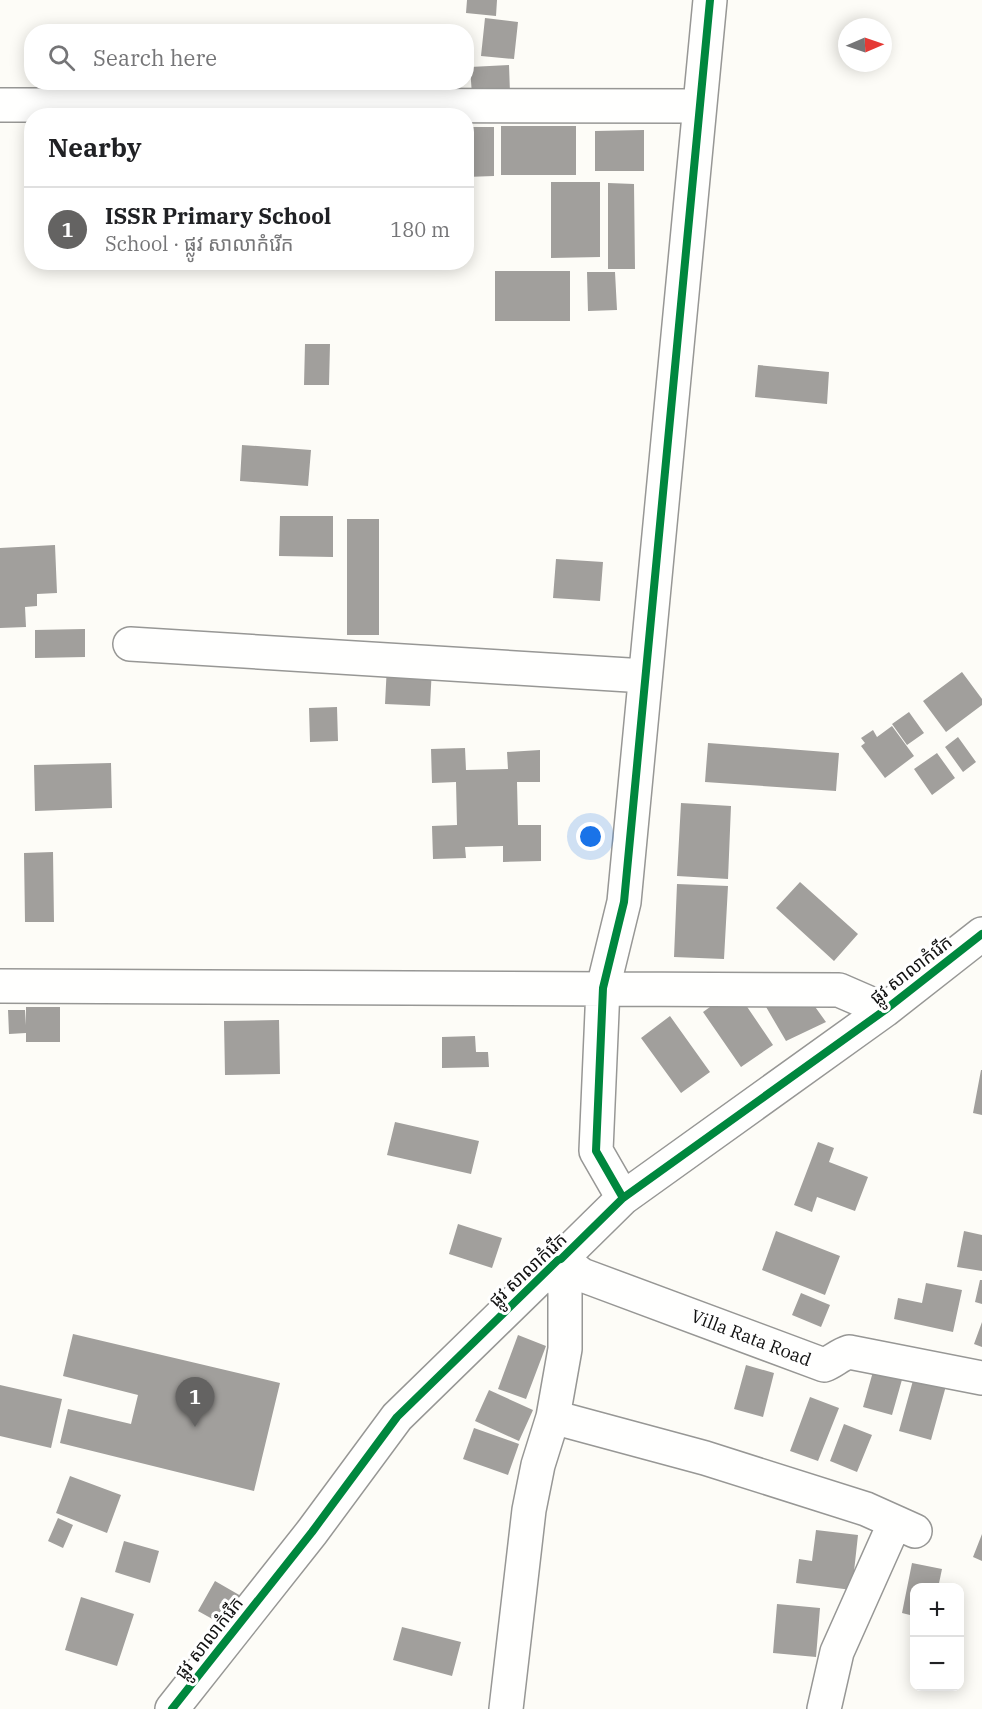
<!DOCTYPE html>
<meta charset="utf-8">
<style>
:root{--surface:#fff;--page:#f2f2f2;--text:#202124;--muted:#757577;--line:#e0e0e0;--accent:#646362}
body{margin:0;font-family:"IBM Plex Serif","Noto Sans Khmer",serif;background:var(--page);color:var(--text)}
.controls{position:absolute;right:18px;bottom:18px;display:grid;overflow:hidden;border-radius:12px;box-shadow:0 3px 15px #0003}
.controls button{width:54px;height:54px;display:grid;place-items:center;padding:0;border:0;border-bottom:2px solid var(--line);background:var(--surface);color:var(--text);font:30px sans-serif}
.compass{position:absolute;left:838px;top:18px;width:54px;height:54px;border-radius:50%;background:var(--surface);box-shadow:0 3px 15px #0003;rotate:88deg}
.you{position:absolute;left:591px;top:837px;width:21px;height:21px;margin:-15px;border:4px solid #fff;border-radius:50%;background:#1a73e8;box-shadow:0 0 0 9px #1a73e833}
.badge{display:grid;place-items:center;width:39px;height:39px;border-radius:50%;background:var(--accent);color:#fff;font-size:20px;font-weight:700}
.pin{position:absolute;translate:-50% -50px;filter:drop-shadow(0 2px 3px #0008)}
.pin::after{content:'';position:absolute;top:32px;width:21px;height:18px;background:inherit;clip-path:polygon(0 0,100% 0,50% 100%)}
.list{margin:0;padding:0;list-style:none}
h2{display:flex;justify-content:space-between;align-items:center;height:78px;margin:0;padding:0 24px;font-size:26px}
h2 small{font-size:20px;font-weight:400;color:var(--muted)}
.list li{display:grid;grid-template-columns:39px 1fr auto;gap:18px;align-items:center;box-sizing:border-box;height:84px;padding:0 24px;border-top:2px solid var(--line)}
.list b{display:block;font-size:22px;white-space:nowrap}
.list p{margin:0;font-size:20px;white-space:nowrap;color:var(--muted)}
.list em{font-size:20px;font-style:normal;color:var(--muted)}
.icon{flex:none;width:33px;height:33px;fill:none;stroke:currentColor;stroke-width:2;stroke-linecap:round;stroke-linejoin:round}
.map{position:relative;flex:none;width:982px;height:1709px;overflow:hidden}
.search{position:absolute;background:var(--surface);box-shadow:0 3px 15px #0003;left:24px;top:24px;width:450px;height:66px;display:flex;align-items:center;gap:15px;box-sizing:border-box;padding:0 21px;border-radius:24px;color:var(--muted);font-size:22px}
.panel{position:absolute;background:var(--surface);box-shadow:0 3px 15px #0003;left:24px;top:108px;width:450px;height:162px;border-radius:24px}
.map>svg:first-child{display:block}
.building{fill:#a19f9c}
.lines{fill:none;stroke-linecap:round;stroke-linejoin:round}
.minor-casing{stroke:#979795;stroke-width:36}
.minor{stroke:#fffffe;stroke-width:33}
.cycleway-casing{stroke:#fff;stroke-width:11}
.cycleway{stroke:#00873e;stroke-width:8}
.labels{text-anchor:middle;stroke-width:6;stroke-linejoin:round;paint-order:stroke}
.street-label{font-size:18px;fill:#111;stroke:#fff}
</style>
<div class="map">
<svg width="982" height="1709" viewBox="0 0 982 1709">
<rect width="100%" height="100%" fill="#fdfcf7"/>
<path class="building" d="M 467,0 L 497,0 L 496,16 L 466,13 Z
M 485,18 L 518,22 L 514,59 L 481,56 Z
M 509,65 L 510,93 L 472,95 L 470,67 Z
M 501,126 L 576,126 L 576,175 L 501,175 Z
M 466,127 L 494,127 L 494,176 L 466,177 Z
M 644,130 L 644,171 L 595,171 L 595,131 Z
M 551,182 L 600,182 L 600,257 L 551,258 Z
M 608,183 L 634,184 L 635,269 L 608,269 Z
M 495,271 L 570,271 L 570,321 L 495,321 Z
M 587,272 L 615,272 L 617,310 L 588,311 Z
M 305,344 L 330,344 L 329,385 L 304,385 Z
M 758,365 L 829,372 L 827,404 L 755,397 Z
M 242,445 L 311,450 L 308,486 L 240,481 Z
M 280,516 L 333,516 L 333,557 L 279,556 Z
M 347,519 L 379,519 L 379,635 L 347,635 Z
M 55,545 L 57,593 L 37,594 L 37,606 L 25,607 L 26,627 L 0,628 L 0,548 Z
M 556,559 L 603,562 L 600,601 L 553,598 Z
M 85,629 L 85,657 L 35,658 L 35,630 Z
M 387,665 L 432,667 L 430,706 L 385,704 Z
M 962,672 L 982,699 L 982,705 L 946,732 L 923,701 Z
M 337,707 L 338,741 L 310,742 L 309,708 Z
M 909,712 L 924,733 L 907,745 L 892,724 Z
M 892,726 L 914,756 L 885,778 L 861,746 L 865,743 L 861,738 L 873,730 L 877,737 Z
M 958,737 L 976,762 L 963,772 L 945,747 Z
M 708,743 L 839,753 L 836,791 L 705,782 Z
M 465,748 L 466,770 L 508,769 L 507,752 L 540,750 L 540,782 L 517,782 L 518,825 L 541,825 L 541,861 L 503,862 L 503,846 L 465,847 L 466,858 L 433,859 L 432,826 L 457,825 L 456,782 L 432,783 L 431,749 Z
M 937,753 L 955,778 L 932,795 L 914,769 Z
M 111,763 L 112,808 L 35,811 L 34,765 Z
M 681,803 L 731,806 L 728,879 L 677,876 Z
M 53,852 L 54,922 L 25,922 L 24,853 Z
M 800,882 L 858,934 L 834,961 L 776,908 Z
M 677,884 L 728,886 L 724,959 L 674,957 Z
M 735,989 L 773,1045 L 741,1067 L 703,1012 Z
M 759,995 L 808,997 L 826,1022 L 786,1041 Z
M 26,1007 L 60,1007 L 60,1042 L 26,1042 L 26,1033 L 9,1034 L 8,1010 L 25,1010 L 26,1025 Z
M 670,1016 L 710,1072 L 681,1093 L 641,1038 Z
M 279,1020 L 280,1074 L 225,1075 L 224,1021 Z
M 475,1036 L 476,1052 L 488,1052 L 489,1067 L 442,1068 L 442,1037 Z
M 981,1070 L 982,1070 L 982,1115 L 973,1113 Z
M 395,1122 L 479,1141 L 471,1174 L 387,1155 Z
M 818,1142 L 834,1148 L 829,1162 L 868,1177 L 855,1211 L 817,1197 L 812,1212 L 794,1205 Z
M 458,1224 L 502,1238 L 492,1268 L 449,1254 Z
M 776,1231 L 840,1256 L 825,1295 L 762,1270 Z
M 964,1231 L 982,1235 L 982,1271 L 957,1267 Z
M 980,1280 L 982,1280 L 982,1304 L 975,1302 Z
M 926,1283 L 962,1290 L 953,1332 L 894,1319 L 898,1298 L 922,1303 Z
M 801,1293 L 830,1305 L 821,1327 L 792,1315 Z
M 982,1322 L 982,1347 L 974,1344 Z
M 73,1334 L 280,1383 L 254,1491 L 60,1443 L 68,1409 L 131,1424 L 138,1395 L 63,1376 Z
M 518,1335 L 546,1346 L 526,1399 L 498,1389 Z
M 876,1361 L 905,1369 L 892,1415 L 863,1407 Z
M 746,1365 L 774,1373 L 763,1417 L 734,1409 Z
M 917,1366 L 949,1375 L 931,1440 L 899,1431 Z
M 0,1385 L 62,1399 L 51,1448 L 0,1436 Z
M 489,1390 L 533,1410 L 519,1441 L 475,1421 Z
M 810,1397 L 839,1408 L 818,1461 L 790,1451 Z
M 844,1424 L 872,1435 L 857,1472 L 830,1461 Z
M 474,1428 L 519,1444 L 508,1475 L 463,1459 Z
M 70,1476 L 121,1495 L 107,1533 L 56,1513 Z
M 58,1518 L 73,1525 L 63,1548 L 48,1541 Z
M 816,1530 L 858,1535 L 852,1590 L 796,1583 L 799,1559 L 812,1561 Z
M 982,1534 L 982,1561 L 973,1557 Z
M 124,1541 L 159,1551 L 150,1583 L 115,1572 Z
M 912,1563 L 942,1569 L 938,1588 L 914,1588 L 914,1616 L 902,1613 Z
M 215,1581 L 241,1596 L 225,1626 L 198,1611 Z
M 81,1597 L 134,1614 L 117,1666 L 65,1650 Z
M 777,1604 L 820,1608 L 816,1657 L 773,1653 Z
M 402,1627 L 461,1642 L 452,1676 L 393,1660 Z"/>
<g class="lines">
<g class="minor-casing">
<path id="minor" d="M 0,105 L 699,106
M 130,644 L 645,676
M 0,986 L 839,990 L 885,1010
M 623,1198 L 596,1151 L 603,988 L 624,902 L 710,0
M 561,1259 L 582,1275 L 824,1365 C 833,1362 839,1355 849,1352 L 982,1378
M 553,1417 L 705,1458 L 866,1509 L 895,1522
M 172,1709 L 312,1532 L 397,1417 L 558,1260 L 561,1259 L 623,1198 L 885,1010 L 982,934
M 506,1709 L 529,1510 L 538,1465 L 553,1417 L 565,1349 L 565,1292 L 558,1260
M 824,1709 L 837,1652 L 895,1522 L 915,1531"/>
</g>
<use href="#minor" class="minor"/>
<g class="cycleway-casing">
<path id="cycleway" d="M 623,1198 L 596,1151 L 603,988 L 624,902 L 710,0
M 172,1709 L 312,1532 L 397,1417 L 558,1260 L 561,1259 L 623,1198 L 885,1010 L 982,934"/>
</g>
<use href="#cycleway" class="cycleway"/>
</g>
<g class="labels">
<g class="street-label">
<text transform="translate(911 970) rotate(-38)" y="6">ផ្លូវ សាលាកំរើក</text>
<text transform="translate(528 1270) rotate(-43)" y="6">ផ្លូវ សាលាកំរើក</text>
<text transform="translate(751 1338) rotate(21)" y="6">Villa Rata Road</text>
<text transform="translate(209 1638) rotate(-52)" y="6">ផ្លូវ សាលាកំរើក</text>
</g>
</g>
</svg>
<div class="controls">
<button>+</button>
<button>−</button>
</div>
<svg class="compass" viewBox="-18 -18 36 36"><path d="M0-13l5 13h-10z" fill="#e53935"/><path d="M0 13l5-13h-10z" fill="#757577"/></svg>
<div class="you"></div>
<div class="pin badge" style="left:195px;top:1427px">1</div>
<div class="search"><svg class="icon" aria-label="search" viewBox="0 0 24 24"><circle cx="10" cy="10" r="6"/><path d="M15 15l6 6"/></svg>Search here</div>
<section class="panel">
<h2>Nearby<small></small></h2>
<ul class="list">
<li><span class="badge">1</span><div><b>ISSR Primary School</b><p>School · ផ្លូវ សាលាកំរើក</p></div><em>180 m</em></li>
</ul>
</section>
</div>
